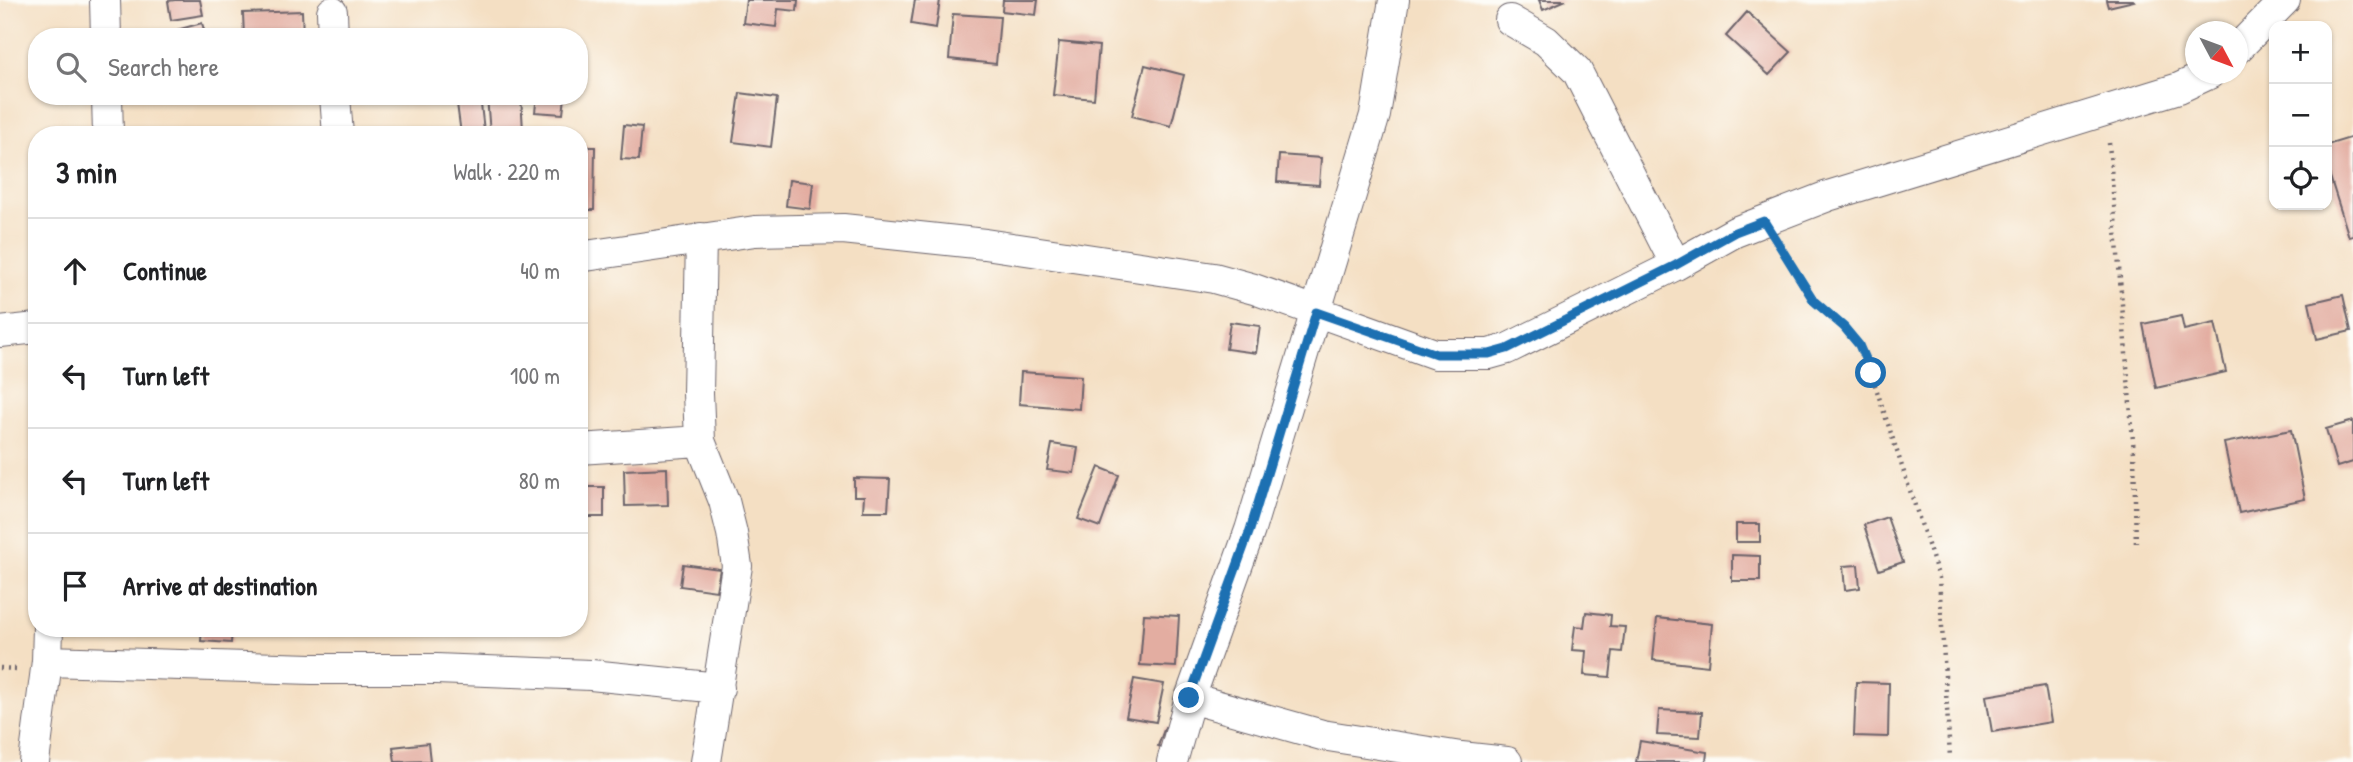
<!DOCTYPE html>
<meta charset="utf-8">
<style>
:root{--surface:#fff;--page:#f2f2f2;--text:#202124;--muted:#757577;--line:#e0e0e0}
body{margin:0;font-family:"Patrick Hand",sans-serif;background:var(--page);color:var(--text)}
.controls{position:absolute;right:21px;top:21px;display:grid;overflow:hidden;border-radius:14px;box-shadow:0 2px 5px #0004}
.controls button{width:63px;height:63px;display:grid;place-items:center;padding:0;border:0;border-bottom:2px solid var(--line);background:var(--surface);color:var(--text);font:35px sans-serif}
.compass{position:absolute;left:2185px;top:21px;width:63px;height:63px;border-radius:50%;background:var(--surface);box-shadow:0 2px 5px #0004;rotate:131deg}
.stop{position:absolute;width:21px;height:21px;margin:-16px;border:5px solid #1f6fb2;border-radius:50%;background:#fff}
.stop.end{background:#1f6fb2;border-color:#fff;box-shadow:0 2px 7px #0008}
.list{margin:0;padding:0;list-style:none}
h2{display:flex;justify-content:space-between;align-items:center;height:91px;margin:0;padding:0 28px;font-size:30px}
h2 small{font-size:23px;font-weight:400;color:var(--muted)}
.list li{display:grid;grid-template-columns:46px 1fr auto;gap:21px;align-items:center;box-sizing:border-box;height:105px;padding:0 28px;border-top:2px solid var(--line)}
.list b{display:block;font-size:26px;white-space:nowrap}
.list em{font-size:23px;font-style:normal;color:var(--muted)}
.icon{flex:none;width:38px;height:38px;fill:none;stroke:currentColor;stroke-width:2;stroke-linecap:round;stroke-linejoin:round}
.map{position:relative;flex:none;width:2353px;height:762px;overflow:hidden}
.search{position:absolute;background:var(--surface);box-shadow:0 2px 5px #0004;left:28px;top:28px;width:560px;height:77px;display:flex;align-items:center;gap:18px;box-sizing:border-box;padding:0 24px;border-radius:28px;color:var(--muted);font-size:26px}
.panel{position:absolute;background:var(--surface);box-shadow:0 2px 5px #0004;left:28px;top:126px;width:560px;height:511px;border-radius:28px}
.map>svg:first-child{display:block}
.building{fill:#e3ada1}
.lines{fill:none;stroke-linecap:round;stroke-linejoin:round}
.street-casing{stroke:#6c646b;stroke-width:32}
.path{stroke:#6c646b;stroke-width:4.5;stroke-dasharray:2 5;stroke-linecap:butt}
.street{stroke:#fff;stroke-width:30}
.route{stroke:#1f6fb2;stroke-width:9}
</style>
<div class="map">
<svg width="2353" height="762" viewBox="0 0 2353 762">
<rect width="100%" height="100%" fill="#fdfcf7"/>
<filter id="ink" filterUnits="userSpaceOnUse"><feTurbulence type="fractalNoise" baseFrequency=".0143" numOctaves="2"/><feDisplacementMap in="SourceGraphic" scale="14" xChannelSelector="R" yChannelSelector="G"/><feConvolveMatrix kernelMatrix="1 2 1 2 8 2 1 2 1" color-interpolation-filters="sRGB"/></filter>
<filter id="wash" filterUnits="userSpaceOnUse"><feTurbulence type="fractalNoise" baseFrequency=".00686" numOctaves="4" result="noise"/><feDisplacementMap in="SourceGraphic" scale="28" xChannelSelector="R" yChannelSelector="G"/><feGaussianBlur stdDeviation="1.57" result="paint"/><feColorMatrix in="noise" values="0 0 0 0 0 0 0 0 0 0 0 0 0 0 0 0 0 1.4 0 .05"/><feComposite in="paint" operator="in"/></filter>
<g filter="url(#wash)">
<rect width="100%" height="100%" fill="#f4dfc3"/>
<g id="blocks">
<path class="building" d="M 175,0 L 200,0 L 203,15 L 171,20 L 168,1 Z
M 746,0 L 798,0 L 797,11 L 778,9 L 776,27 L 743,23 Z
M 915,0 L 940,0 L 936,28 L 911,24 Z
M 1003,0 L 1038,0 L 1036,15 L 1002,11 Z
M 1539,0 L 1566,0 L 1543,10 Z
M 2106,0 L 2133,0 L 2134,1 L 2108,7 Z
M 302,11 L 303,37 L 244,37 L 243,13 Z
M 1747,12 L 1791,52 L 1769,75 L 1726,36 Z
M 953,14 L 1000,17 L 996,64 L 949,59 Z
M 202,23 L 206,37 L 155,37 L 155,36 Z
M 1059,42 L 1099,46 L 1094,99 L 1053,95 Z
M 1145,65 L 1184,75 L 1171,126 L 1132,116 Z
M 740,93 L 777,98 L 771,147 L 733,142 Z
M 456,96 L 480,96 L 484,131 L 461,134 Z
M 487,96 L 521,96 L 523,131 L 490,134 Z
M 537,96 L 565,97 L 563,114 L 535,112 Z
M 624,125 L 642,127 L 639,160 L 621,159 Z
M 2353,137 L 2353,236 L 2349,237 L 2327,167 L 2327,145 Z
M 579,147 L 595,147 L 594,210 L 579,210 Z
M 1279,155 L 1321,158 L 1319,185 L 1277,182 Z
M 789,180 L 813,183 L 810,209 L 786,206 Z
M 2343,295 L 2351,331 L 2317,339 L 2309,303 Z
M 2181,316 L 2184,330 L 2215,323 L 2226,372 L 2156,388 L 2143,324 Z
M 1230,322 L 1260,326 L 1256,353 L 1226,349 Z
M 1021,372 L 1081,376 L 1079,409 L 1019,404 Z
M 2353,421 L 2353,462 L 2337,467 L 2326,429 Z
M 2291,430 L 2305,499 L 2239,513 L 2224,443 Z
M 1052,444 L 1078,448 L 1074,473 L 1047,470 Z
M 1099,467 L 1119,475 L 1100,527 L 1078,519 Z
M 667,468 L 668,505 L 625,506 L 624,470 Z
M 854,478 L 890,479 L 888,511 L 863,511 L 864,496 L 854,496 Z
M 579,487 L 604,487 L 604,517 L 579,517 Z
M 1887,517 L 1903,562 L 1879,570 L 1864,525 Z
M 1736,524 L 1760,524 L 1760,542 L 1736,542 Z
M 1732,555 L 1760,556 L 1760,581 L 1732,581 Z
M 683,564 L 720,569 L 716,591 L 680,586 Z
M 1858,565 L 1860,588 L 1845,590 L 1843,566 Z
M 1586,612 L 1611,615 L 1610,626 L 1625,627 L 1622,652 L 1613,651 L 1610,677 L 1584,675 L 1586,651 L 1572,650 L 1575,626 L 1584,627 Z
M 1144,614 L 1179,616 L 1176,667 L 1140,665 Z
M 1657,618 L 1712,624 L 1708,666 L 1653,660 Z
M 202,628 L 232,628 L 231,643 L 201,641 Z
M 1134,679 L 1164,684 L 1156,722 L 1126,717 Z
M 1856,682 L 1889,683 L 1888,737 L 1854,736 Z
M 2045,686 L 2051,722 L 1992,732 L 1986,696 Z
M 1659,710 L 1702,712 L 1700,737 L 1657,735 Z
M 1165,727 L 1176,731 L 1169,750 L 1158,746 Z
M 1640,741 L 1707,752 L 1706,762 L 1636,762 Z
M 428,743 L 430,761 L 395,762 L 393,747 Z"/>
</g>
</g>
<g filter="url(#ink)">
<use href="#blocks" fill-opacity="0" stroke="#6c646b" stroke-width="2"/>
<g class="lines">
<g class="street-casing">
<path id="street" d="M 105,0 L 106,37
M 332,12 L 333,37
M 1510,20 L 1546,41 L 1577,71 L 1676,265
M 2238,48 L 2285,0
M 107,96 L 108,135
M 335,96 L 338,135
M 701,238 L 698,393 L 700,441 L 724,501 L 732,533 L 737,566 L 706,762
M 579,257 L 755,231 L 843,229 L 985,244 L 1214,278 L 1254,289 L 1435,354 L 1489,354 L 1507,349 L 1676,265 L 1735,232 L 1828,196 L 2179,88 L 2209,74
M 0,332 L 37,328
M 579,449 L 700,441
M 47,661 L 312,669 L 436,669 L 591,675 L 719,688
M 1190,698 L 1322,735 L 1461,757 L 1507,762
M 34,762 L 47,661 L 48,628
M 1172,762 L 1190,698 L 1250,530 L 1375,115 L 1394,0"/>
</g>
<path class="path" d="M 2109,143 L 2134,453 L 2136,546
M 1781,248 L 1814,301 L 1844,327 L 1859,345 L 1871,373 L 1939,578 L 1950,757
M 0,668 L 17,669"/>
<use href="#street" class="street"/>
</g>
</g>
<g class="lines" filter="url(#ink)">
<path class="route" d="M 1189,698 L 1250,530 L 1316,312 L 1436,354 L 1489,354 L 1507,349 L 1676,265 L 1735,232 L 1764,221 L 1814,301 L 1844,327 L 1859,345 L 1871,373"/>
</g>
</svg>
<div class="controls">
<button>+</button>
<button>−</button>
<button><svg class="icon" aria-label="locate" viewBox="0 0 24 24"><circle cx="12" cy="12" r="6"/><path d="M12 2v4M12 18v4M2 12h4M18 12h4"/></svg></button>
</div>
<svg class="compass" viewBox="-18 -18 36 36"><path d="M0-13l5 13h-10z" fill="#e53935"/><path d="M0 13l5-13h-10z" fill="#757577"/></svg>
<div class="stop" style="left:1871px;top:373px"></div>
<div class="stop end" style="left:1189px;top:698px"></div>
<div class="search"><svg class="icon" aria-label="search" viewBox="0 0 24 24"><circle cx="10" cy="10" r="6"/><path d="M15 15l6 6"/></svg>Search here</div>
<section class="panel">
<h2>3 min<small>Walk · 220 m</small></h2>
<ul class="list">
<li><svg class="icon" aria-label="ahead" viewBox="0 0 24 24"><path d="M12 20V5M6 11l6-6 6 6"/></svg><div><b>Continue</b></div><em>40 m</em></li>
<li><svg class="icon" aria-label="left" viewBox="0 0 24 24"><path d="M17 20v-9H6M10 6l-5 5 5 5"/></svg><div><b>Turn left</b></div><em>100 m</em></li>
<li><svg class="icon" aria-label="left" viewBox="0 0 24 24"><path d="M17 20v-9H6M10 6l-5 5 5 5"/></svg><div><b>Turn left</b></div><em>80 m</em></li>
<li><svg class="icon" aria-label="arrive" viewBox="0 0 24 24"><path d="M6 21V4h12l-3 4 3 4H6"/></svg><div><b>Arrive at destination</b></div></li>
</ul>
</section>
</div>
